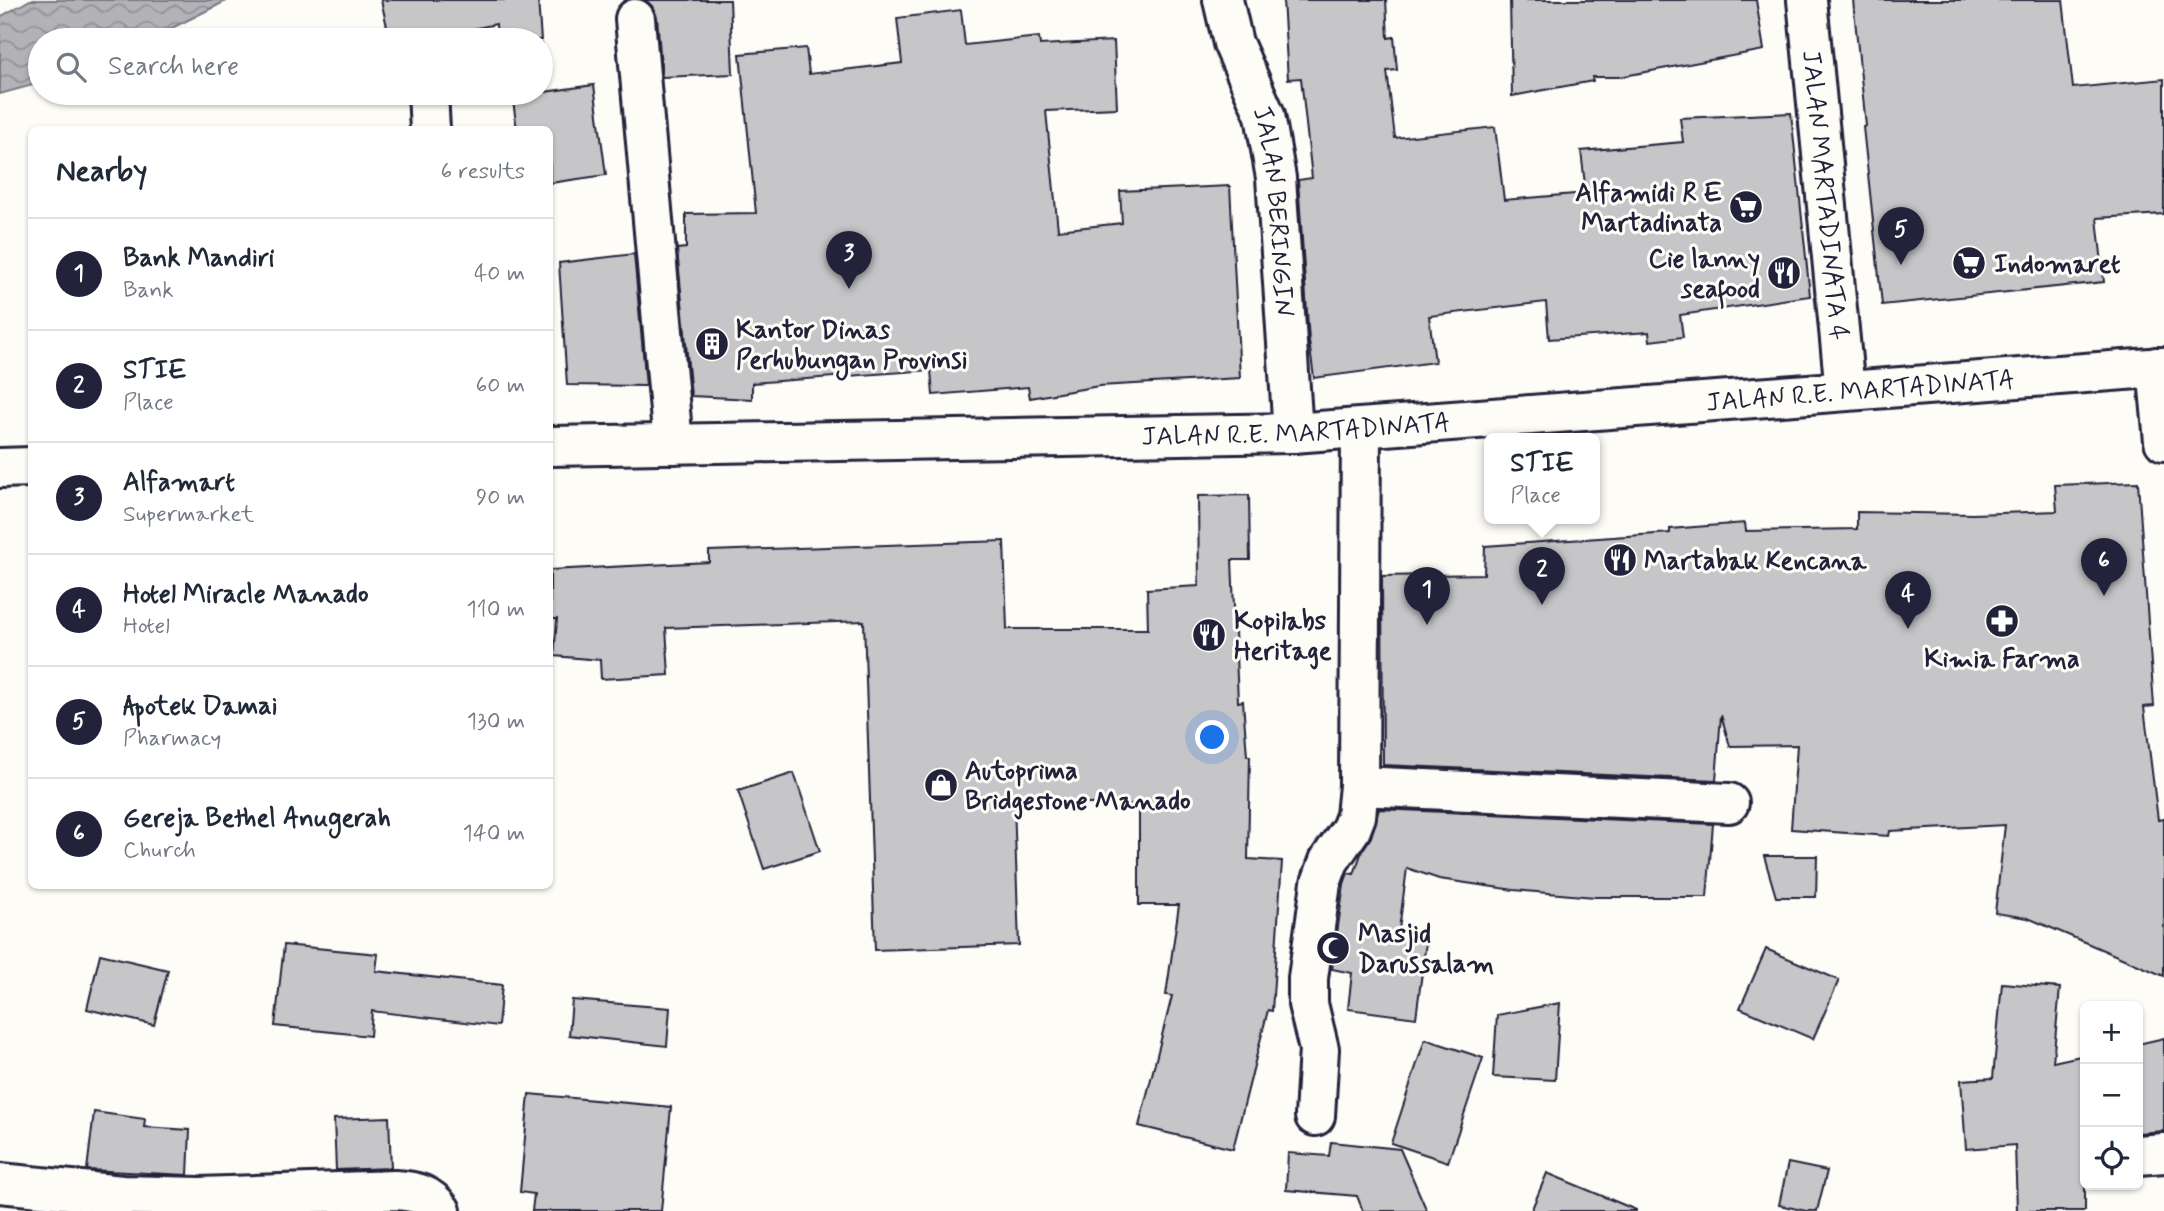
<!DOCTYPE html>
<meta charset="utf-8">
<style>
:root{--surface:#fff;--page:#f2f2f3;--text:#1f2937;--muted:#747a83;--line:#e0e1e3;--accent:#22223b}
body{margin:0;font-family:Mynerve,sans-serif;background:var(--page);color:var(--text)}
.controls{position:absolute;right:21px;bottom:21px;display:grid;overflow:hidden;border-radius:10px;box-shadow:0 2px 5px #0004}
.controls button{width:63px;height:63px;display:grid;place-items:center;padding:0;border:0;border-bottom:2px solid var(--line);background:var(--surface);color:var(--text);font:35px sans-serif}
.you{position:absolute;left:1213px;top:738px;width:24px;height:24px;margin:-18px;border:5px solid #fff;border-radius:50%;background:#1a73e8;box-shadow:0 0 0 10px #1a73e833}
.badge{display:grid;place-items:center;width:46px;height:46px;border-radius:50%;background:var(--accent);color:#fff;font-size:23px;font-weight:700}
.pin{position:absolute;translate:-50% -58px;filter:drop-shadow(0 2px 4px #0008)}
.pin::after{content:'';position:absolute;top:37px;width:24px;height:21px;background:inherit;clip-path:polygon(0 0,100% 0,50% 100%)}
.popup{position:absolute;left:1484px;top:433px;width:116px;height:91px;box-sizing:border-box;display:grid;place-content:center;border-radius:10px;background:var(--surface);filter:drop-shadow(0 2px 5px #0005);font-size:23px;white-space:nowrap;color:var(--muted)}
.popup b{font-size:26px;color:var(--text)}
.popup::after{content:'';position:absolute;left:50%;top:100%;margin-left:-14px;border:14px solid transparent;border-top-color:var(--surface)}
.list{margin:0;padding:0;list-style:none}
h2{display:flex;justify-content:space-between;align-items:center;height:91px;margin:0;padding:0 28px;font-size:30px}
h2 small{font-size:23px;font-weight:400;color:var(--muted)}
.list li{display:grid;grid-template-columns:46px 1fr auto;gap:21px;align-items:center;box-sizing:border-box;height:112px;padding:0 28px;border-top:2px solid var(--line)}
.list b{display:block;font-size:26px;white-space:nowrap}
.list p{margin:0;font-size:23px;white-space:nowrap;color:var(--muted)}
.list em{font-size:23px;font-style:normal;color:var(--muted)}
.icon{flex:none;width:38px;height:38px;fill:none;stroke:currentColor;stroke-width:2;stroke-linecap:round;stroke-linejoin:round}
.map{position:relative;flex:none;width:2164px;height:1211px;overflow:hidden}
.search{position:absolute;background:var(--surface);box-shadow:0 2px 5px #0004;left:28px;top:28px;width:525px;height:77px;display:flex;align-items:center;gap:18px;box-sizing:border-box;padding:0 24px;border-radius:38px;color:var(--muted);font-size:26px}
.panel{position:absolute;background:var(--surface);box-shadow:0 2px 5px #0004;left:28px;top:126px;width:525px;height:763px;border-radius:10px}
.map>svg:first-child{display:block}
.water{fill:url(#water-waves);stroke:#787885;stroke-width:2}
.building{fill:#c6c6c8;stroke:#22223b;stroke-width:2}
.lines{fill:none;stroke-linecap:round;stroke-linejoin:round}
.street-casing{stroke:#22223b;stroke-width:44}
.secondary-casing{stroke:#22223b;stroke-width:44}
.highway-casing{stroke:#22223b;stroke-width:44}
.street{stroke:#fdfcf7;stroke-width:38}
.secondary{stroke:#fdfcf7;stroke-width:38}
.highway{stroke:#fdfcf7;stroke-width:38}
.labels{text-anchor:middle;stroke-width:6;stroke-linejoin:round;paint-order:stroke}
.poi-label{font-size:26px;font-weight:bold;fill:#22223b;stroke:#fdfcf7;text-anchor:start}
.street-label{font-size:26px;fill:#22223b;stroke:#fdfcf7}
</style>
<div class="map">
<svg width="2164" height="1211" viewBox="0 0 2164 1211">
<defs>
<pattern id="water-waves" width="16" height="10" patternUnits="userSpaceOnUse" patternTransform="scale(1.75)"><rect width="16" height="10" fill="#b2b2b7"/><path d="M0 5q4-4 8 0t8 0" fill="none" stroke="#909096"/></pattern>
</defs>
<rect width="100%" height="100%" fill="#fdfcf7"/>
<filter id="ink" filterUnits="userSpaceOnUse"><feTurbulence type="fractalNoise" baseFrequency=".0143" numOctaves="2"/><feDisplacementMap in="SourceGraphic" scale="14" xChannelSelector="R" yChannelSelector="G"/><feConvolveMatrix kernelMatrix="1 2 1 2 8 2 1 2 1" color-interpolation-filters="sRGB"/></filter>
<g filter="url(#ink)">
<path class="water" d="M 30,0 L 228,0 L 148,40 L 40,40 L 40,83 L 0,94 L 0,17 Z"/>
<path class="building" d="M 381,0 L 538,0 L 541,40 L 497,40 L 496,24 L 421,40 L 390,40 Z
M 645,0 L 730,0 L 733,74 L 662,77 L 657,17 L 653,7 Z
M 1283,0 L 1386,0 L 1388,38 L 1394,37 L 1397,70 L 1387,71 L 1395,138 L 1495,127 L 1504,200 L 1586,193 L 1581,151 L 1683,142 L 1680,118 L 1791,113 L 1810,296 L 1680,315 L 1683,337 L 1650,341 L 1649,332 L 1549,339 L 1546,302 L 1429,316 L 1435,362 L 1314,378 L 1309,341 L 1298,180 L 1312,178 L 1301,78 L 1288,79 Z
M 1510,0 L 1756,0 L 1764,50 L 1619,77 L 1592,77 L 1593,81 L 1512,96 Z
M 1853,0 L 2063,0 L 2073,88 L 2164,79 L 2164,214 L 2097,218 L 2104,282 L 1882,305 L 1863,127 L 1866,126 Z
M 961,10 L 965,45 L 1039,37 L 1040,45 L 1114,41 L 1117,108 L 1046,111 L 1058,230 L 1122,223 L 1120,191 L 1230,186 L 1240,378 L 1099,386 L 1030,398 L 1028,387 L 933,395 L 931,370 L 752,383 L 752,399 L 691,396 L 677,249 L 686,248 L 686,214 L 756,213 L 740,54 L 806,48 L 809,74 L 902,63 L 897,18 Z
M 541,42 L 544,92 L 594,85 L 606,175 L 550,183 L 550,130 L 517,130 L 512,93 L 541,93 Z
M 634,254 L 646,386 L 567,385 L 559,263 Z
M 2138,482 L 2154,706 L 2144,707 L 2158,820 L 2164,819 L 2164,976 L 2028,918 L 1995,913 L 2005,825 L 1890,831 L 1889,836 L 1791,829 L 1797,745 L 1730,746 L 1721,715 L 1716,780 L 1383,765 L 1382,576 L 1484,574 L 1485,546 L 1670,533 L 1670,529 L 1745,523 L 1746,531 L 1857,529 L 1857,512 L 1973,514 L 2057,511 L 2055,485 Z
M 1249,495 L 1250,560 L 1232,560 L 1238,702 L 1243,701 L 1247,756 L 1250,756 L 1248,859 L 1282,861 L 1272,1011 L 1268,1010 L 1233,1149 L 1139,1126 L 1172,996 L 1166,995 L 1179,905 L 1139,905 L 1139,804 L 1014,804 L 1019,945 L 875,950 L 864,621 L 666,628 L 669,675 L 601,679 L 600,660 L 554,656 L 557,619 L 550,619 L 550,570 L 709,562 L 709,551 L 1004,541 L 1007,629 L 1148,629 L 1147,589 L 1199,586 L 1198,496 Z
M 794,773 L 820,851 L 764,869 L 738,791 Z
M 1379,809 L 1713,824 L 1707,897 L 1595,897 L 1514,890 L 1439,879 L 1407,868 L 1398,937 L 1426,942 L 1416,1018 L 1348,1009 L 1352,973 L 1332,969 L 1344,884 L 1348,873 L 1354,874 L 1362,851 L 1371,837 Z
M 1764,856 L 1817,856 L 1816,897 L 1776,897 Z
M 284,945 L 378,954 L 376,971 L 502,985 L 498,1026 L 372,1011 L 370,1036 L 275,1026 Z
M 1766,949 L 1839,980 L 1813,1039 L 1740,1008 Z
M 100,954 L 168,970 L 154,1025 L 87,1009 Z
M 2002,983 L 2060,988 L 2053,1062 L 2085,1055 L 2085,1211 L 2017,1211 L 2015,1145 L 1966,1149 L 1961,1080 L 1993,1078 Z
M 572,1000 L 670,1008 L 667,1046 L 569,1035 Z
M 1560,1003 L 1555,1080 L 1493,1077 L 1497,1015 Z
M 2164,1038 L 2164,1131 L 2138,1133 L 2138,1044 Z
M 1425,1039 L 1483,1058 L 1448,1162 L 1391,1143 Z
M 529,1094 L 671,1107 L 661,1211 L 532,1211 L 534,1194 L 520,1192 Z
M 94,1112 L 145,1119 L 144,1127 L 190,1130 L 188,1175 L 87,1170 Z
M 389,1117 L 391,1168 L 336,1170 L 334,1119 Z
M 1331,1142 L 1400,1149 L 1427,1211 L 1363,1211 L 1357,1196 L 1286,1190 L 1288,1153 L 1329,1156 Z
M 1788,1163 L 1827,1171 L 1817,1211 L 1806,1211 L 1779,1205 Z
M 1547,1173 L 1636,1210 L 1636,1211 L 1531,1211 Z"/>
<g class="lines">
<g class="street-casing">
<g id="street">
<path id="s1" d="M 1807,0 L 1845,391"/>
<path d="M 635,19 L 673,444"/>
<path d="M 428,93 L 430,130"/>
<path d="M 2157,367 L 2164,441"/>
<path d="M 1359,786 L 1729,803"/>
<path d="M 1315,1116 L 1319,1049 L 1308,1004 L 1308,978 L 1321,883 L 1329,861 L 1351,829 L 1356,816 L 1359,786 L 1361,428"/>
<path d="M 2138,1155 L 2164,1153"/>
<path d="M 0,1183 L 122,1195 L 200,1197 L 395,1190 C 415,1191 429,1194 441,1211"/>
</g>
</g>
<g class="secondary-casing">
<g id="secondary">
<path id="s2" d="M 1223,0 L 1233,43 L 1265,115 L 1276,178 L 1293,433"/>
</g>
</g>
<g class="highway-casing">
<g id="highway">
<path id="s3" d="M 550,446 L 1293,433 L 2164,367"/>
<path d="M 0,468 L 32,467"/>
</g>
</g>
<use href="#street" class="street"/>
<use href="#secondary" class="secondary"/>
<use href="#highway" class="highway"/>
</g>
</g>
<defs>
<g id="supermarket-disc" transform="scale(1.75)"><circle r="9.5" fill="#22223b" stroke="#fdfcf7"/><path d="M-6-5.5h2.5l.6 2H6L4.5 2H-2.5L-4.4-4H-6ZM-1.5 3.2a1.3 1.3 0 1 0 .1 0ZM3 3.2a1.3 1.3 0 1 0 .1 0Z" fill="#fff"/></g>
<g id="restaurant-disc" transform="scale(1.75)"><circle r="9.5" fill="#22223b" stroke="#fdfcf7"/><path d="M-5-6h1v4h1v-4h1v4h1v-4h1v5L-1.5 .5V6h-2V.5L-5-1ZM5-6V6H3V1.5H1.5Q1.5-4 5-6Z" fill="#fff"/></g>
<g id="building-disc" transform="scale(1.75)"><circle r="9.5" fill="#22223b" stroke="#fdfcf7"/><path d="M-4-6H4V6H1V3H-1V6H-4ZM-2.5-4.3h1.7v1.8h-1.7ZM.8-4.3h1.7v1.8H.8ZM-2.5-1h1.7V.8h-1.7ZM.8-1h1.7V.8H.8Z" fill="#fff"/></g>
<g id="pharmacy-disc" transform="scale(1.75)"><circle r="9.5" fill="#22223b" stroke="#fdfcf7"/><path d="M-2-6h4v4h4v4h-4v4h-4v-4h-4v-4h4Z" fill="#fff"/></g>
<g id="shop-disc" transform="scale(1.75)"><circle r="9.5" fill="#22223b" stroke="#fdfcf7"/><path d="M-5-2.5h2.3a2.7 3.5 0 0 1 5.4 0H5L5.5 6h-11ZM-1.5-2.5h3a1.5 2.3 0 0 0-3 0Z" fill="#fff"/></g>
<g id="mosque-disc" transform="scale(1.75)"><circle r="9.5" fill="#22223b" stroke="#fdfcf7"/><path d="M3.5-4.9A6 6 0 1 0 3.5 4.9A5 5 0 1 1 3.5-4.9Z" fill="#fff"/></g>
</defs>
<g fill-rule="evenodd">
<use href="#supermarket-disc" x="1746" y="207"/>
<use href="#supermarket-disc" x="1969" y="263"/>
<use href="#restaurant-disc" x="1784" y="273"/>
<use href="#building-disc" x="712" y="344"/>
<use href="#restaurant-disc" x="1620" y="560"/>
<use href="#pharmacy-disc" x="2002" y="621"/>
<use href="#restaurant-disc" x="1209" y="635"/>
<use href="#shop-disc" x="941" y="785"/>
<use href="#mosque-disc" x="1333" y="948"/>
</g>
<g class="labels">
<g class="poi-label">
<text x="1722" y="201" text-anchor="end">Alfamidi R E<tspan x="1722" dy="30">Martadinata</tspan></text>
<text x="1760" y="267" text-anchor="end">Cie lanny<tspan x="1760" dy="30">seafood</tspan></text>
<text x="1994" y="272">Indomaret</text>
<text x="736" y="338">Kantor Dinas<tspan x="736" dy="30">Perhubungan Provinsi</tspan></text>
<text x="1644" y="569">Martabak Kencana</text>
<text x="1234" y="629">Kopilabs<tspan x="1234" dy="30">Heritage</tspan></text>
<text x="2002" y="667" text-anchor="middle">Kimia Farma</text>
<text x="965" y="779">Autoprima<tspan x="965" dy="30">Bridgestone Manado</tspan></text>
<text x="1358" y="942">Masjid<tspan x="1358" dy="30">Darussalam</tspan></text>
</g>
<g class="street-label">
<text dy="9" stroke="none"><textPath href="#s1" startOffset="196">JALAN MARTADINATA 4</textPath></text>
<text dy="9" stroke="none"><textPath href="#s2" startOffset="220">JALAN BERINGIN</textPath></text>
<text dy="9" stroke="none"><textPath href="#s3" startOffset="1312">JALAN R.E. MARTADINATA</textPath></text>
<text dy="9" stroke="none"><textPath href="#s3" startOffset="746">JALAN R.E. MARTADINATA</textPath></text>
</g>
</g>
</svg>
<div class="controls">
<button>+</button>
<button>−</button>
<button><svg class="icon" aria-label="locate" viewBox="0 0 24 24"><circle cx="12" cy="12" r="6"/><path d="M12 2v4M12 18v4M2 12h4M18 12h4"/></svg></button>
</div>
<div class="you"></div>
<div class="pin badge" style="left:1427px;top:625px">1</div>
<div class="pin badge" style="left:1542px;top:605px">2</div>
<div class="popup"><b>STIE</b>Place</div>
<div class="pin badge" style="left:849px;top:289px">3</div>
<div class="pin badge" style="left:1908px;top:629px">4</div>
<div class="pin badge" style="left:1901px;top:265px">5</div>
<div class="pin badge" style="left:2104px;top:596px">6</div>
<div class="search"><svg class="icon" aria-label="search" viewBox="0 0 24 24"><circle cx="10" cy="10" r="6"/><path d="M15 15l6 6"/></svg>Search here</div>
<section class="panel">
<h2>Nearby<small>6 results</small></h2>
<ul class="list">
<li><span class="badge">1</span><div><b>Bank Mandiri</b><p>Bank</p></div><em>40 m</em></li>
<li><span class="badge">2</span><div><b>STIE</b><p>Place</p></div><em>60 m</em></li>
<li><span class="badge">3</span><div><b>Alfamart</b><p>Supermarket</p></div><em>90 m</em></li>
<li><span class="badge">4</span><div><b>Hotel Miracle Manado</b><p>Hotel</p></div><em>110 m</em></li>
<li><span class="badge">5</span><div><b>Apotek Damai</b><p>Pharmacy</p></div><em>130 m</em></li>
<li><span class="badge">6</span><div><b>Gereja Bethel Anugerah</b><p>Church</p></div><em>140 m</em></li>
</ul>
</section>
</div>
